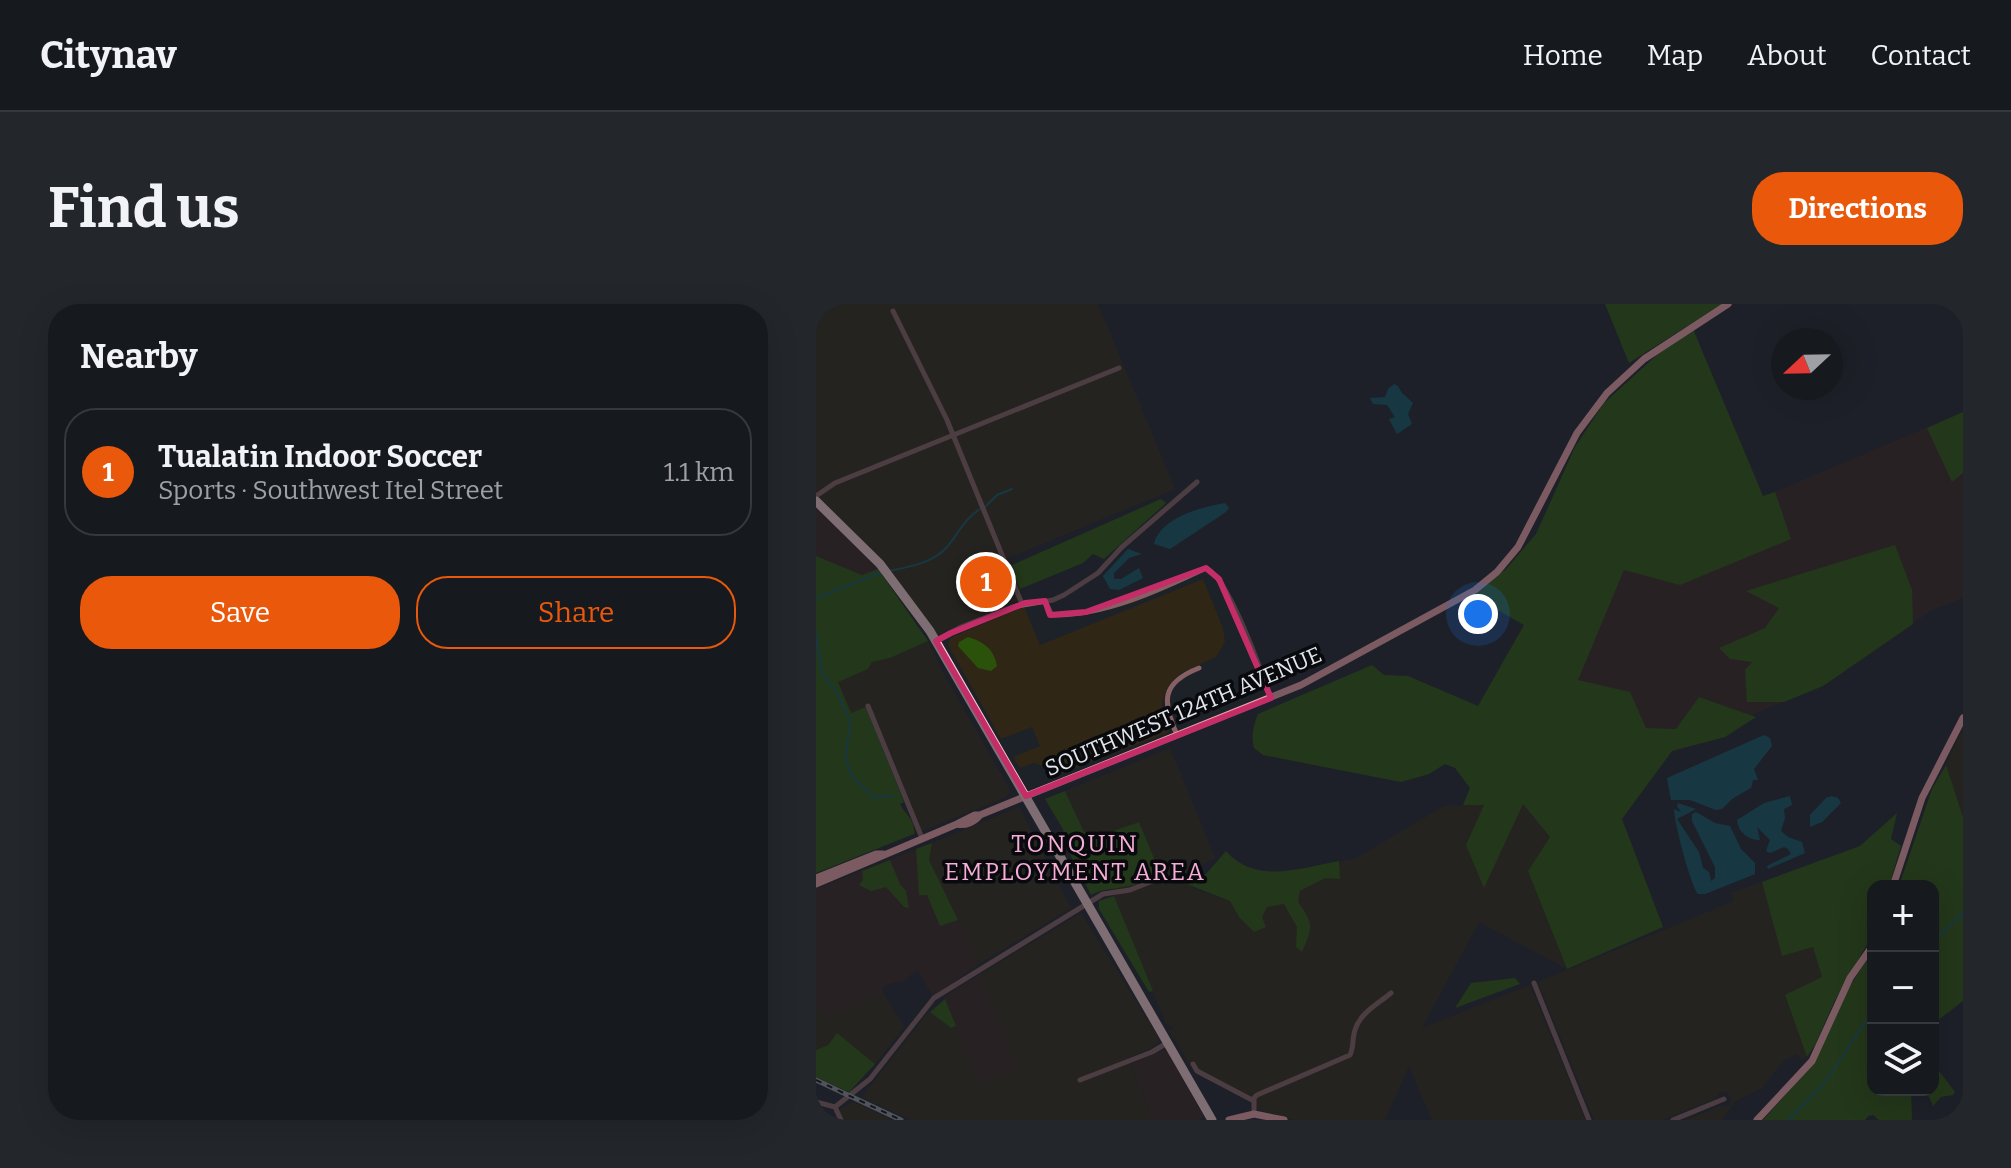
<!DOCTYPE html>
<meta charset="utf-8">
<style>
:root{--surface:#16191e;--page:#23262b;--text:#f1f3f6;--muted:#9ea0a4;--line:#35383c;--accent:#ea580c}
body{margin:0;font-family:Bitter,serif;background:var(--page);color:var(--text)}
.controls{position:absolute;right:24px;bottom:24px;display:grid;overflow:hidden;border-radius:16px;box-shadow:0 8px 32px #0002}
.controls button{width:72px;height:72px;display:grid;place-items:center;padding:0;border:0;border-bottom:2px solid var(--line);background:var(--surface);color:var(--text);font:40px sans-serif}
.compass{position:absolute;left:955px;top:24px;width:72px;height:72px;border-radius:50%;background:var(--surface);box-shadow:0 8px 32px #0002;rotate:248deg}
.you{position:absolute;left:662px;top:310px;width:28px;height:28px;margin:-20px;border:6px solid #fff;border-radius:50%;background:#1a73e8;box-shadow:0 0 0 12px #1a73e833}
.badge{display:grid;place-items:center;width:52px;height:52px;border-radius:50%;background:var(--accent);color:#fff;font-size:26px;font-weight:700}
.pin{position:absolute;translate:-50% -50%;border:4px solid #fff;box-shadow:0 2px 8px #0006}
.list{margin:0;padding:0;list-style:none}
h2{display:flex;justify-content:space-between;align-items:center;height:104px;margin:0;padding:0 32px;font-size:34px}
h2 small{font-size:26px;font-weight:400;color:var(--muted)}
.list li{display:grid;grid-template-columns:52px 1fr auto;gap:24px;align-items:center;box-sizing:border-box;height:128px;margin:0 16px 16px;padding:0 16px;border:2px solid var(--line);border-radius:32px}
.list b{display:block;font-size:30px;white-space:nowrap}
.list p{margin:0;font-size:26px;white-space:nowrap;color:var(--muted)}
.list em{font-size:26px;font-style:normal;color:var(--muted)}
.actions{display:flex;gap:16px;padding:24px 32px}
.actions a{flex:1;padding:18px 0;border:2px solid var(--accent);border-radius:32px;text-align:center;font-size:28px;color:var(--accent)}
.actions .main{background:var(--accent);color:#fff}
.icon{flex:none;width:44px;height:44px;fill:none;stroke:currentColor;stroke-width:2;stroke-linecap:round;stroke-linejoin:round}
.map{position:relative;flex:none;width:1147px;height:816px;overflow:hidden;border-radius:32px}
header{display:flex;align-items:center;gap:48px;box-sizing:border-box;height:112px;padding:0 40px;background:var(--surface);border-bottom:2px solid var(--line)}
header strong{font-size:38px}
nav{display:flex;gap:44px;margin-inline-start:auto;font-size:28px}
.intro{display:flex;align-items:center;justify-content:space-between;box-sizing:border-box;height:192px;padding:0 48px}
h1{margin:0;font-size:56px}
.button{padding:20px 36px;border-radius:32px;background:var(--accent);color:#fff;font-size:28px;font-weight:700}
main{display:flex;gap:48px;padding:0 48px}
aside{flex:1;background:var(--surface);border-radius:32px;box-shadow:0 8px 32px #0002}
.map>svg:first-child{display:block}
.commercial{fill:#352221}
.industrial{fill:#2f2616}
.green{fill:#2b520a}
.water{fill:#115462}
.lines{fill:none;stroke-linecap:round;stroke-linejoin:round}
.stream{stroke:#115462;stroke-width:2}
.minor{stroke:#866063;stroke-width:5}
.major{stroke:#efa0a7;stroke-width:7}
.highway{stroke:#f3ccce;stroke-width:9}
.rail-casing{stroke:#8e9298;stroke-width:5}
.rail{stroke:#090a0d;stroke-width:2;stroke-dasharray:6;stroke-linecap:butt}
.marked{fill:none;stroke:#c52d69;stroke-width:6;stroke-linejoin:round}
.labels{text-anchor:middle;stroke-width:7;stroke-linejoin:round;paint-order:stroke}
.street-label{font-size:22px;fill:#e3e6eb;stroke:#090a0d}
.neighbourhood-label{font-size:24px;letter-spacing:2px;fill:#f6add6;stroke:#090a0d}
</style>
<header>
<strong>Citynav</strong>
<nav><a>Home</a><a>Map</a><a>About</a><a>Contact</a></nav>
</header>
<div class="intro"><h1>Find us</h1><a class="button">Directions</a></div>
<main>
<aside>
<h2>Nearby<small></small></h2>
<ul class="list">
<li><span class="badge">1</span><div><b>Tualatin Indoor Soccer</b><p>Sports · Southwest Itel Street</p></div><em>1.1 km</em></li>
</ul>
<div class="actions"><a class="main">Save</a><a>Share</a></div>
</aside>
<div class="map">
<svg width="1147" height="816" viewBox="0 0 1147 816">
<rect width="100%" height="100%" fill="#1d2128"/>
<path class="commercial" d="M 1147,108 L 1147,294 L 1116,306 L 1007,382 L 935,411 L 883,393 L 860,425 L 830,424 L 761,376 L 819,241 L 947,193 Z
M 0,203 L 41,241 L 62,265 L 46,271 L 0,252 Z
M 116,539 L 113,556 L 163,660 L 117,692 L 102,667 L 91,673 L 92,676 L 75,679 L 66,684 L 67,688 L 12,711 L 0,702 L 0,585 Z
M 163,671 L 201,764 L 163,779 L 128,693 Z
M 347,746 L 351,747 L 388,813 L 380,816 L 337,816 L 315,760 Z"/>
<path class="industrial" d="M 0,0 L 282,0 L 359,185 L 192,254 L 208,297 L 202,296 L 122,332 L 79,273 L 0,190 Z
M 387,275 L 407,324 L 409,338 L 400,353 L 365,369 L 352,382 L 346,400 L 353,425 L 351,429 L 233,474 L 229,463 L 218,459 L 204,464 L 197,453 L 224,442 L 216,423 L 185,435 L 132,341 L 134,334 L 208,302 L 224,341 Z
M 112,337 L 129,372 L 194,486 L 191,493 L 98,530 L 99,524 L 50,404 L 35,410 L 21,378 L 52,365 L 56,358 L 74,354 Z
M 1145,428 L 1147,430 L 1147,513 L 1130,461 Z
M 354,444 L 399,554 L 368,570 L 371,578 L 378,585 L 414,597 L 423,613 L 421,587 L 482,565 L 539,555 L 628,502 L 706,499 L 734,533 L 712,568 L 751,665 L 663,618 L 606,724 L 714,681 L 769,816 L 616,816 L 593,762 L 569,816 L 479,816 L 440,805 L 432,794 L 374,761 L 353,727 L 358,724 L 350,720 L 298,592 L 297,584 L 314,582 L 339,572 L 343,566 L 323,518 L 286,532 L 279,531 L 277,527 L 268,528 L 249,487 Z
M 203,503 L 255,604 L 163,660 L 113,556 L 116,539 Z
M 946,578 L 966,651 L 997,643 L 1006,673 L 969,692 L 991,753 L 986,756 L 981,750 L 968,756 L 946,784 L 918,798 L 906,816 L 870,816 L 902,803 L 913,802 L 916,794 L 909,788 L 903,789 L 899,795 L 846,816 L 778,816 L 722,678 L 918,597 L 915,589 Z
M 265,609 L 343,734 L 342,739 L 335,744 L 312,754 L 337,816 L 95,816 L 46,793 L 113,707 L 134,724 L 140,722 L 163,779 L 201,764 L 163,671 Z
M 67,688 L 88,723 L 59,760 L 21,730 L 12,741 L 0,746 L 0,702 L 12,711 Z
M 38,798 L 76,816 L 27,816 L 23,806 Z"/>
<path class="green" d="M 789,0 L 906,0 L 813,59 Z
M 877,25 L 947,192 L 959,188 L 975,235 L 864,281 L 808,266 L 762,376 L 814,388 L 830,424 L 860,425 L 883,393 L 940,413 L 909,433 L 856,447 L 806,515 L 847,623 L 751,665 L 712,567 L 734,533 L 707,500 L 668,584 L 650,541 L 668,501 L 647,501 L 654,484 L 639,464 L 629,460 L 613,470 L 585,478 L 447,451 L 438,444 C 435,432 437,422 442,410 L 556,361 L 568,371 L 592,372 L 662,402 L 708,321 L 657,292 L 691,264 L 720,230 L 759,143 L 788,99 L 841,51 Z
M 1147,108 L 1147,169 L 1136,178 L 1111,124 Z
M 345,195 L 350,199 L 288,255 L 277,250 L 267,259 L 204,285 L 194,262 Z
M 1079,241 L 1096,286 L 1097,320 L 1007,382 L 968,398 L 931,398 L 929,366 L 936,358 L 914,355 L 903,344 L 949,324 L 963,304 L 930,287 Z
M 0,252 L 46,271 L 62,265 L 112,337 L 74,354 L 56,358 L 52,365 L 22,378 L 35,409 L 50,403 L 88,498 L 84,500 C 89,511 100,516 98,530 L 0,569 Z
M 152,333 C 168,338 178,345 181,362 L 175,367 L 162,364 L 142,342 L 143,338 Z
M 1130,461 L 1147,513 L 1147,697 L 1117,720 L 1117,582 L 1083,582 L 1116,485 Z
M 249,487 L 268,528 L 277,527 L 279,531 L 286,531 L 323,518 L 343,566 C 329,587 291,581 275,591 L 247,537 L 245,530 L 248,527 L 229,495 Z
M 1081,509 L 1075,535 L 1085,542 L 1073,582 L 1057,582 L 1057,630 L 1018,698 L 999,741 L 991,753 L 969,691 L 1006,673 L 997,643 L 966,652 L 946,578 L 1044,542 Z
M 116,539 L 113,556 L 142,616 L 124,622 L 111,591 L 103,591 L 100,545 Z
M 410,547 C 440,581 484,564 523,557 L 524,575 L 509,574 L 484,587 L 482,598 C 498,620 497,623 486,648 L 480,643 L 481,623 L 468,600 L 451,603 L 446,613 L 450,623 L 438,628 L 423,613 L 414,597 L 373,581 L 371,578 L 390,570 Z
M 74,556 L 84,580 L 90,587 L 93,604 L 88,603 L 70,583 L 55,587 L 43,581 L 47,576 L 46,567 Z
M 298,592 L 337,687 L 333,688 L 283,605 L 283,597 Z
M 1057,646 L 1057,786 L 1095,786 L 1096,816 L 1063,816 L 1057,811 L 1052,812 L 1049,816 L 947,816 L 996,761 L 1032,685 Z
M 699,674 L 704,680 L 639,704 L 655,679 Z
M 129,695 L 140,722 L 135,724 L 114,708 Z
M 21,729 L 59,760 L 33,788 L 0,773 L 0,746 L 12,741 Z
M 1117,759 L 1139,788 L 1137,791 L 1125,793 L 1117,802 L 1110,786 L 1117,786 Z"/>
<path class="water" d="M 578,80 L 582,82 L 586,89 L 597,99 L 592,110 L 596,120 L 581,130 L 573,115 L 579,113 L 571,101 L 557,100 L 554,94 L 569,93 L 572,85 Z
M 409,199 L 413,204 L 410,208 L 354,245 L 338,240 C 344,214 385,203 409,199 Z
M 312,245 L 326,250 L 313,254 L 298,269 L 298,275 L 305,275 L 323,264 L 327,274 L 303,286 L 294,285 L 287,272 Z
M 948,431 L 954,434 L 956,442 L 938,465 L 942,476 L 937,476 L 935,484 L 916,495 L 906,505 L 900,506 L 874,496 L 855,496 L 851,474 Z
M 974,492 L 976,501 L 968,505 L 969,514 L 965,527 L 972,533 L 986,538 L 989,549 L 952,565 L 951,562 L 975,550 L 972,545 L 968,543 L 954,549 L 950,547 L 954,536 L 941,523 L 944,536 C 932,536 922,528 921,516 L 948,499 Z
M 1015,492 L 1022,494 L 1025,499 L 1006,518 L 994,523 L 994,511 L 1010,494 Z
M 862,499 L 880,505 L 861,515 L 883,548 L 887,564 L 893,568 L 895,577 L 899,574 L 899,563 L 876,517 L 876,510 L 880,508 L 899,519 L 914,522 L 925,545 L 939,559 L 939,570 L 889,590 L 882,590 C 875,582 858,518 858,505 L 865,508 L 861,502 Z"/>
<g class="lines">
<path class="stream" d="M 169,203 L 181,191 L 196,185
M 73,267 C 93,263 117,259 131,243 C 142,230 149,214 164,205
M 0,294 L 66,268
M 0,330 L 6,369 L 22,390 L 34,417 L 30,453 L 34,469 L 57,493 L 77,492
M 1117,638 L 1147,609
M 973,816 L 1008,779 L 1057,707"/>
<path class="minor" d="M 77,7 L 131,116 L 206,300
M 0,192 L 19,179 L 303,64
M 229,297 L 236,311 C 288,312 344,286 390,264 C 413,274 445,367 455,394
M 120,337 L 145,323 L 196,303 L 237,296 L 248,291 L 282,269 L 306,243 L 381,178
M 52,402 L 106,534
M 361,431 C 346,397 345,379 383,364
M 718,679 L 773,816
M 377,760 L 381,767 L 438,797
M 264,776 L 336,748 L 351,739
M 0,798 L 19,803
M 19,803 L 54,775 L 118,694 L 287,590 L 314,586 L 349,572
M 19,803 L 25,816
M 438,810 L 438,794 L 441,791 L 534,751 C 538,743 536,735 539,726 C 544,709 562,700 575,689
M 857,816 L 908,795"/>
<path class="major" d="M 141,520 C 149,522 159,518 164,511 L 203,495 L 485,381 L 659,286 L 681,268 L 702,243 L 761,129 L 791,89 L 828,55 L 912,0
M 0,574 L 60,550 L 67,550
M 0,580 L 141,520 L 159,511 L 164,511
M 1077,582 L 1106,494 L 1147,414
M 413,816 L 438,810 L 468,816
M 941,816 L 996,757 L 1034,674 L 1057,641"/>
<path class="highway" d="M 0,197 L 64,260 L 114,327 L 396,816"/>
<g class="rail-casing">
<path id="rail" d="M 0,776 L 85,816"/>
</g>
<use href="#rail" class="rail"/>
</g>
<path d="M0 0H1147V816H0ZM 390,264 L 403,275 L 455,394 L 210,492 L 120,337 L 135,329 L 209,299 L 229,297 L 234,311 L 270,308 Z" fill="#1d2128" fill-opacity=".55" fill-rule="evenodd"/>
<path class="marked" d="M 390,264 L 403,275 L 455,394 L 210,492 L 120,337 L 135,329 L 209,299 L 229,297 L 234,311 L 270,308 Z"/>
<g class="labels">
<g class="street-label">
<text transform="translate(367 407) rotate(-23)" y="8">SOUTHWEST 124TH AVENUE</text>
</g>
<g class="neighbourhood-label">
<text x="259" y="548">TONQUIN<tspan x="259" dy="28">EMPLOYMENT AREA</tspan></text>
</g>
</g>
</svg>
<div class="controls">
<button>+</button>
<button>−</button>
<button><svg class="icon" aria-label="layers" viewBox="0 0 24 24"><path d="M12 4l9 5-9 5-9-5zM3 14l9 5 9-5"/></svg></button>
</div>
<svg class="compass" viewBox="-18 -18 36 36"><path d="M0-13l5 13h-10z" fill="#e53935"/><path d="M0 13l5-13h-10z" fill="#9ea0a4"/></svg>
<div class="you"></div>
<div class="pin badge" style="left:170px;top:278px">1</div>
</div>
</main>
